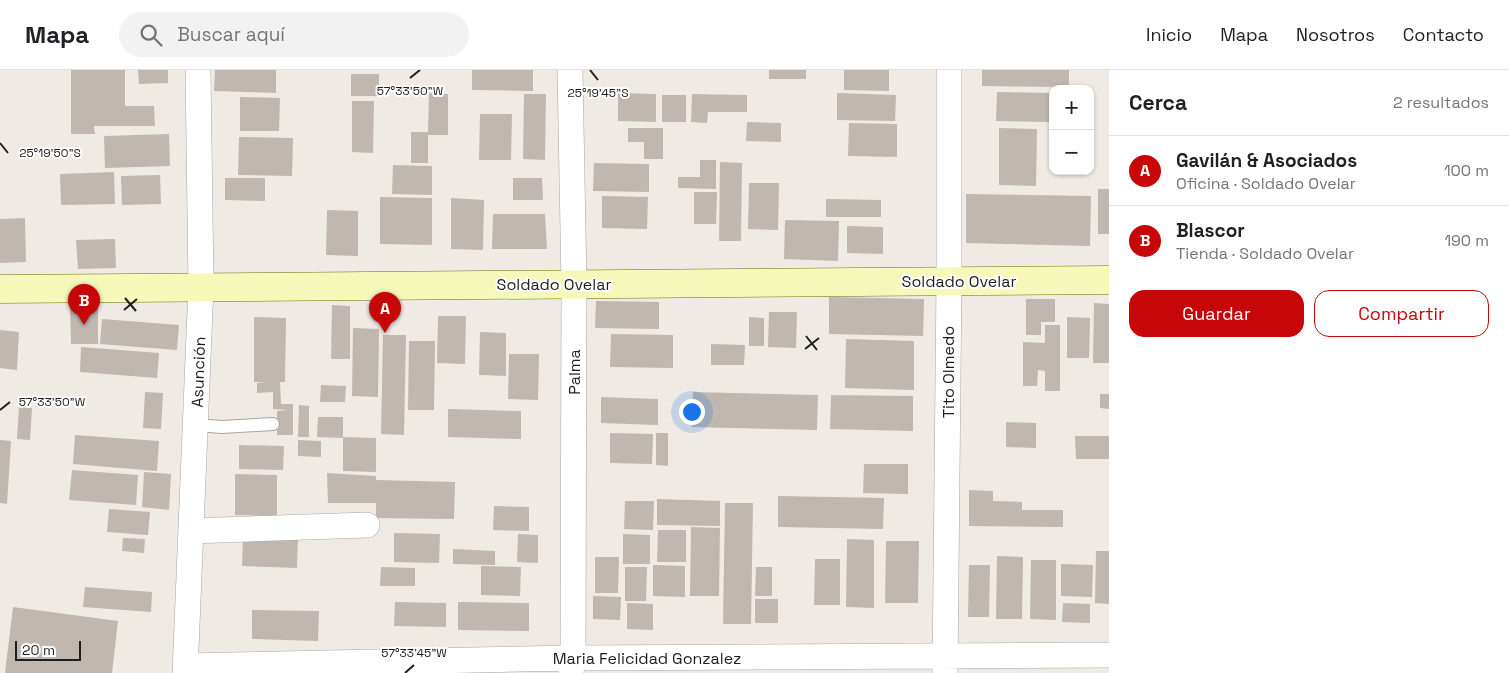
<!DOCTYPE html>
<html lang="es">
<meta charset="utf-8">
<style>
:root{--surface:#fff;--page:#f2f2f2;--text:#202124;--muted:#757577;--line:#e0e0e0;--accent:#c60607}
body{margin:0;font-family:"Space Grotesk",sans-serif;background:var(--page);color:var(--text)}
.controls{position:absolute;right:15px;top:15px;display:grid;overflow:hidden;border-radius:10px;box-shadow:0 1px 4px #0004}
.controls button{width:45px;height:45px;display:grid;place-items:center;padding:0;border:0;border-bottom:1px solid var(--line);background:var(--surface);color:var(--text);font:25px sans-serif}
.scale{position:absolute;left:15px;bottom:12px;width:66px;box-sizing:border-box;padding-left:5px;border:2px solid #1e1e1e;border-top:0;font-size:14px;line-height:18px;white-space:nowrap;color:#1e1e1e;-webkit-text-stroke:4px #fff;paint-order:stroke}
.you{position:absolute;left:691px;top:341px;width:18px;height:18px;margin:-12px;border:4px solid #fff;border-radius:50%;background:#1a73e8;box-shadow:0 0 0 8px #1a73e833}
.badge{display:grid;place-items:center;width:32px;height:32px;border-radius:50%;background:var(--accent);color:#fff;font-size:16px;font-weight:700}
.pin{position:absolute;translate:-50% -41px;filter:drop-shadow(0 1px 2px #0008)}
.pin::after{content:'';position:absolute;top:26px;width:18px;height:15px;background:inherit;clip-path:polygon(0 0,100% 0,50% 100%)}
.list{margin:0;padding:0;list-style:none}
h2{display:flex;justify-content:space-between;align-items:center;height:65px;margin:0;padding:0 20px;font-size:21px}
h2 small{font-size:16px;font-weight:400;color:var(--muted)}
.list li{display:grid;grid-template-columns:32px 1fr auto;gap:15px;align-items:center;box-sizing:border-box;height:70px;padding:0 20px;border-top:1px solid var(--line)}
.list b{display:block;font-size:19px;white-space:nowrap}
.list p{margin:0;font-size:16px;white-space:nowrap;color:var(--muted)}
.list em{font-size:16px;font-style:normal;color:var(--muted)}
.actions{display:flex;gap:10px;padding:15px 20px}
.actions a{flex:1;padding:11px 0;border:1px solid var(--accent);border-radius:15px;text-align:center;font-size:18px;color:var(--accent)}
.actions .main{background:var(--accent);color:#fff}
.icon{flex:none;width:28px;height:28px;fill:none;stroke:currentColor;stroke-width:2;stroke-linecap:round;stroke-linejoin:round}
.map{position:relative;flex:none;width:1109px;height:603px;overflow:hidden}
header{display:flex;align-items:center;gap:30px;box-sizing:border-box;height:70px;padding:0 25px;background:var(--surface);border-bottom:1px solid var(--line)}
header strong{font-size:24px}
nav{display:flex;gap:28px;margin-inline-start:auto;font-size:18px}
.search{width:350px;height:45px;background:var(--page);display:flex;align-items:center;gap:12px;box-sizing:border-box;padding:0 18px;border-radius:28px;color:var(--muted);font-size:19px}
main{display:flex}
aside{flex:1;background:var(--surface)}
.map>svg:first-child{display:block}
.building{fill:#bfb7b0}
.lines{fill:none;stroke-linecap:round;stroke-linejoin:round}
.service-casing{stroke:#a5a5a5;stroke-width:14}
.minor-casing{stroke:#a5a5a5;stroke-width:26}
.secondary-casing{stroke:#677208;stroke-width:29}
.service{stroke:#fff;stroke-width:12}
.minor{stroke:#fff;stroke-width:25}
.secondary{stroke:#f5f8b9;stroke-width:28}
.ticks{fill:none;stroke:#1e1e1e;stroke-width:2}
.labels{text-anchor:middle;stroke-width:4;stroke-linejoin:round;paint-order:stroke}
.street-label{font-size:16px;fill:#1e1e1e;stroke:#fff}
.ticks-label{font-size:12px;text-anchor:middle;fill:#1e1e1e;stroke:#fff;stroke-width:4;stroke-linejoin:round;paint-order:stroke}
</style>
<header>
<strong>Mapa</strong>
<div class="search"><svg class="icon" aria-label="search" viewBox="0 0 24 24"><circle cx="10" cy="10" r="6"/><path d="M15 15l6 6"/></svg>Buscar aquí</div>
<nav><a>Inicio</a><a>Mapa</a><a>Nosotros</a><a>Contacto</a></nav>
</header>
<main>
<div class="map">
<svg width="1109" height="603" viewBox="0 0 1109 603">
<rect width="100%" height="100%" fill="#efebe4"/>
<path class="building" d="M 71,0 L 125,0 L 125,36 L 154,36 L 155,56 L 94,56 L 95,64 L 71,64 Z
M 138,0 L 168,0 L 168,13 L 139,14 Z
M 215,0 L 276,0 L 276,23 L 214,21 Z
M 472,0 L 533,0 L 533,21 L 472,20 Z
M 769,0 L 806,0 L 806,9 L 769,9 Z
M 844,0 L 889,0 L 889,21 L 844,20 Z
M 982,0 L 1069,0 L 1069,17 L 982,16 Z
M 351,4 L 379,4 L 379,26 L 351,26 Z
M 997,22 L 1050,23 L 1049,52 L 996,51 Z
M 429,23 L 448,24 L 448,65 L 428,65 L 428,93 L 411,93 L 411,62 L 428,62 Z
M 618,23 L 656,24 L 656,52 L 618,51 Z
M 837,23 L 896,25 L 895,51 L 837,50 Z
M 524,24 L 546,24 L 545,90 L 523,89 Z
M 692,24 L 747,25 L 747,42 L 708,42 L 707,53 L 691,52 Z
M 662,25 L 686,25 L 686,52 L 662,52 Z
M 240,27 L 280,28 L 279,61 L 240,61 Z
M 352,31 L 374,31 L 373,83 L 352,82 Z
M 480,44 L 512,44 L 511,90 L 479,90 Z
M 747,52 L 781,53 L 781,72 L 746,71 Z
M 849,53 L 897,54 L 897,87 L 848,86 Z
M 628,58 L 663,58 L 663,89 L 644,89 L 644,72 L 628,72 Z
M 999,58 L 1037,59 L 1036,116 L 999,115 Z
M 169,64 L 170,96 L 105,98 L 104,66 Z
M 239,67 L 293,68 L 292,106 L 238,105 Z
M 700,90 L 716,90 L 716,119 L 678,118 L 678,107 L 700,107 Z
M 720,92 L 742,93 L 741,171 L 719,171 Z
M 594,93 L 649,94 L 649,122 L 593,121 Z
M 393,95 L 432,96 L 432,125 L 392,124 Z
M 114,102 L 115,134 L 61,135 L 60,104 Z
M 160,105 L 161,134 L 122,135 L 121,106 Z
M 225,108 L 265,108 L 265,131 L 225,130 Z
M 513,108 L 542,108 L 543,130 L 513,130 Z
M 749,113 L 779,113 L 778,160 L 748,159 Z
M 1098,119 L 1109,119 L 1109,164 L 1098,164 Z
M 694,122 L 717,122 L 716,154 L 694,154 Z
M 966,124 L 1091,126 L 1090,176 L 966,173 Z
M 602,126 L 648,127 L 647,159 L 602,158 Z
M 380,127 L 432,128 L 432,175 L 380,174 Z
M 451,128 L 484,130 L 483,180 L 451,179 Z
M 826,129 L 881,130 L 881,147 L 826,147 Z
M 327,140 L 358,141 L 358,186 L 326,185 Z
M 493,144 L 545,144 L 547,179 L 492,179 Z
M 25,148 L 26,192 L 0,193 L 0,149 Z
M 785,150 L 839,151 L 838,191 L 784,189 Z
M 847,156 L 883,157 L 883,184 L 847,183 Z
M 115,169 L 116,198 L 78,199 L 76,170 Z
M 829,227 L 924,229 L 923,266 L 829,264 Z
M 1026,229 L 1055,229 L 1055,252 L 1041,252 L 1041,265 L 1026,265 Z
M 596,231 L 659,232 L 659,259 L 595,258 Z
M 1094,233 L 1109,234 L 1109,293 L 1093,293 Z
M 332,235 L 350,236 L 350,289 L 331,289 Z
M 98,236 L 98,274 L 71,274 L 70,237 Z
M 769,242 L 797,242 L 796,278 L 768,277 Z
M 438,246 L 466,246 L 465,294 L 437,293 Z
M 254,247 L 286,248 L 285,312 L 280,312 L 281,334 L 293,334 L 293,365 L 277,365 L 277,341 L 289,340 L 273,339 L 273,322 L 257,323 L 257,313 L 266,312 L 254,312 Z
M 749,247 L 764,248 L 764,276 L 749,276 Z
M 1067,247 L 1090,248 L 1089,288 L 1067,288 Z
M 102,249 L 179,255 L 177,280 L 100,274 Z
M 1045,255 L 1060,255 L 1060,321 L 1045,321 L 1045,301 L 1038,300 L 1037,316 L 1023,316 L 1023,272 L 1045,273 Z
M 353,258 L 379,259 L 378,327 L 352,326 Z
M 0,260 L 19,262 L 17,300 L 0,298 Z
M 480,262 L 506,263 L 506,306 L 479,305 Z
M 611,264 L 673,265 L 673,298 L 610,297 Z
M 383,265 L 406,265 L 404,365 L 381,364 Z
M 846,269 L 914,271 L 914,320 L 845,318 Z
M 409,271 L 435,271 L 434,340 L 408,340 Z
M 711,274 L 745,275 L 744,295 L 711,295 Z
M 81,277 L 159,283 L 157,308 L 80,302 Z
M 509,284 L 539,284 L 538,330 L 508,329 Z
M 321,315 L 346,316 L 345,332 L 320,332 Z
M 145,322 L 163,323 L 161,359 L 143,358 Z
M 693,322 L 818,325 L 817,360 L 692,357 Z
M 1100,324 L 1109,324 L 1109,339 L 1100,338 Z
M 831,325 L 913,326 L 913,361 L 830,359 Z
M 601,327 L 658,329 L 658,355 L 601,353 Z
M 299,335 L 309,336 L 309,367 L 298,367 Z
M 19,337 L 32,338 L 30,370 L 17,369 Z
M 448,339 L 521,341 L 521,369 L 448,367 Z
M 318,347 L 343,347 L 343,368 L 317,367 Z
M 1006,352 L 1036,353 L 1036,378 L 1006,377 Z
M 610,363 L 653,364 L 652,394 L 610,393 Z
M 656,363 L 668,363 L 668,396 L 656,395 Z
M 75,365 L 159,371 L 157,401 L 73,394 Z
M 1075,366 L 1109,366 L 1109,389 L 1076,389 Z
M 343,367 L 376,368 L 376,402 L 343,401 Z
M 0,370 L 11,371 L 7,434 L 0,433 Z
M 298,370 L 321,371 L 321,387 L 298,386 Z
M 239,375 L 284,376 L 283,400 L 239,399 Z
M 864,394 L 908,394 L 908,424 L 863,423 Z
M 72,400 L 138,405 L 136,435 L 69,430 Z
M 144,402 L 171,404 L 169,440 L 142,437 Z
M 327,403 L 376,406 L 376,410 L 455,412 L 454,449 L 376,448 L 376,433 L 328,433 Z
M 235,404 L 277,405 L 277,446 L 235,445 Z
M 969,420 L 993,421 L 993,431 L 1022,432 L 1022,440 L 1063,440 L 1063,457 L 969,456 Z
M 778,426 L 884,428 L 883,459 L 778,457 Z
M 657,429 L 720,431 L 720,456 L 657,455 Z
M 625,431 L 654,431 L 653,460 L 624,459 Z
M 725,433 L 753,433 L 751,554 L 723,554 Z
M 494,436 L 529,437 L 529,461 L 493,460 Z
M 109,439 L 150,442 L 148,465 L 107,462 Z
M 691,457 L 720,458 L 719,526 L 690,526 Z
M 658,460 L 686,460 L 686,492 L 657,492 Z
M 394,463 L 440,464 L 439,493 L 394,492 Z
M 518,464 L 538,465 L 538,493 L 517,492 Z
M 623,464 L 650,465 L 650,494 L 623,494 Z
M 243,466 L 298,467 L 297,498 L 242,496 Z
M 123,468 L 145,469 L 144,483 L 122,481 Z
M 847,469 L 874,470 L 874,538 L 846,537 Z
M 886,471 L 919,471 L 918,533 L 885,533 Z
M 453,479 L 495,481 L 495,495 L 453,494 Z
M 1096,481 L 1109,481 L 1109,534 L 1095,533 Z
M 997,486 L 1023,487 L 1022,549 L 996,549 Z
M 595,487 L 619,487 L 618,523 L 595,523 Z
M 815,489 L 840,489 L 840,535 L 814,535 Z
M 1031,490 L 1056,490 L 1056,550 L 1030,549 Z
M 1061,494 L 1093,495 L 1092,527 L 1061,526 Z
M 653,495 L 685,496 L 685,527 L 653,526 Z
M 969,495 L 990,495 L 989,547 L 968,547 Z
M 481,496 L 521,497 L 520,526 L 481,525 Z
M 381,497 L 415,498 L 415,516 L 380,516 Z
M 625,497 L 647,497 L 646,531 L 625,531 Z
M 756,497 L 772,497 L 772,526 L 755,526 Z
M 85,517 L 152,522 L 151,542 L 83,537 Z
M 593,526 L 621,527 L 620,550 L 593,549 Z
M 755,529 L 778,529 L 778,553 L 755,553 Z
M 395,532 L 446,533 L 446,557 L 394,556 Z
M 458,532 L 529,533 L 529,561 L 458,560 Z
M 627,533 L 653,534 L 653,560 L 627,559 Z
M 1063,533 L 1090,534 L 1090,553 L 1062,552 Z
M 13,537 L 118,551 L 112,603 L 5,603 Z
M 252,540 L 319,541 L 318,571 L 252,569 Z"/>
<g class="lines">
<g class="service-casing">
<path id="service" d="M 196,355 L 222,357 L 273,354"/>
</g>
<g class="minor-casing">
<path id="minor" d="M 570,0 L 574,214 L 573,588 L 571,603
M 191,461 L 367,455
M 186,596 L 573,588 L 1109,585
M 185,603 L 201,216 L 198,0
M 945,603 L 949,211 L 949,0"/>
</g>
<g class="secondary-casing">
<path id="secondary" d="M 0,219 L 1109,210"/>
</g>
<use href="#service" class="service"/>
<use href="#minor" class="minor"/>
<use href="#secondary" class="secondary"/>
</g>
<path class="ticks" d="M 590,0 L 598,10M 410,8 L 420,0M 0,73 L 8,83M 125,228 L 136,241M 124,240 L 137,229M 806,266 L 817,280M 805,279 L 819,268M 0,340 L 10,332M 405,603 L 414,595"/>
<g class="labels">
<g class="street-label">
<text x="959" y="217">Soldado Ovelar</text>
<text x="554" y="220">Soldado Ovelar</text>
<text transform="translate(198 302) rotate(-88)" y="6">Asunción</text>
<text transform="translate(574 302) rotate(-90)" y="6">Palma</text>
<text transform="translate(948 302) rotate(-90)" y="6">Tito Olmedo</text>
<text x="647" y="594">Maria Felicidad Gonzalez</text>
</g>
</g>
<g class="ticks-label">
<text x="410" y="25">57°33'50"W</text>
<text x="598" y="27">25°19'45"S</text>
<text x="50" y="87">25°19'50"S</text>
<text x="52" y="336">57°33'50"W</text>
<text x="414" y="587">57°33'45"W</text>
</g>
</svg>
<div class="controls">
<button>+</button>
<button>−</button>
</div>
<div class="scale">20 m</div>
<div class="you"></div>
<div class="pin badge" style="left:385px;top:263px">A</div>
<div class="pin badge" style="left:84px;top:255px">B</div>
</div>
<aside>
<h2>Cerca<small>2 resultados</small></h2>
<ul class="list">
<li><span class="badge">A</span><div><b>Gavilán &amp; Asociados</b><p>Oficina · Soldado Ovelar</p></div><em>100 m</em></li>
<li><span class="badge">B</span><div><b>Blascor</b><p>Tienda · Soldado Ovelar</p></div><em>190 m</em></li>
</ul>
<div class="actions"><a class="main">Guardar</a><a>Compartir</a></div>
</aside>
</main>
